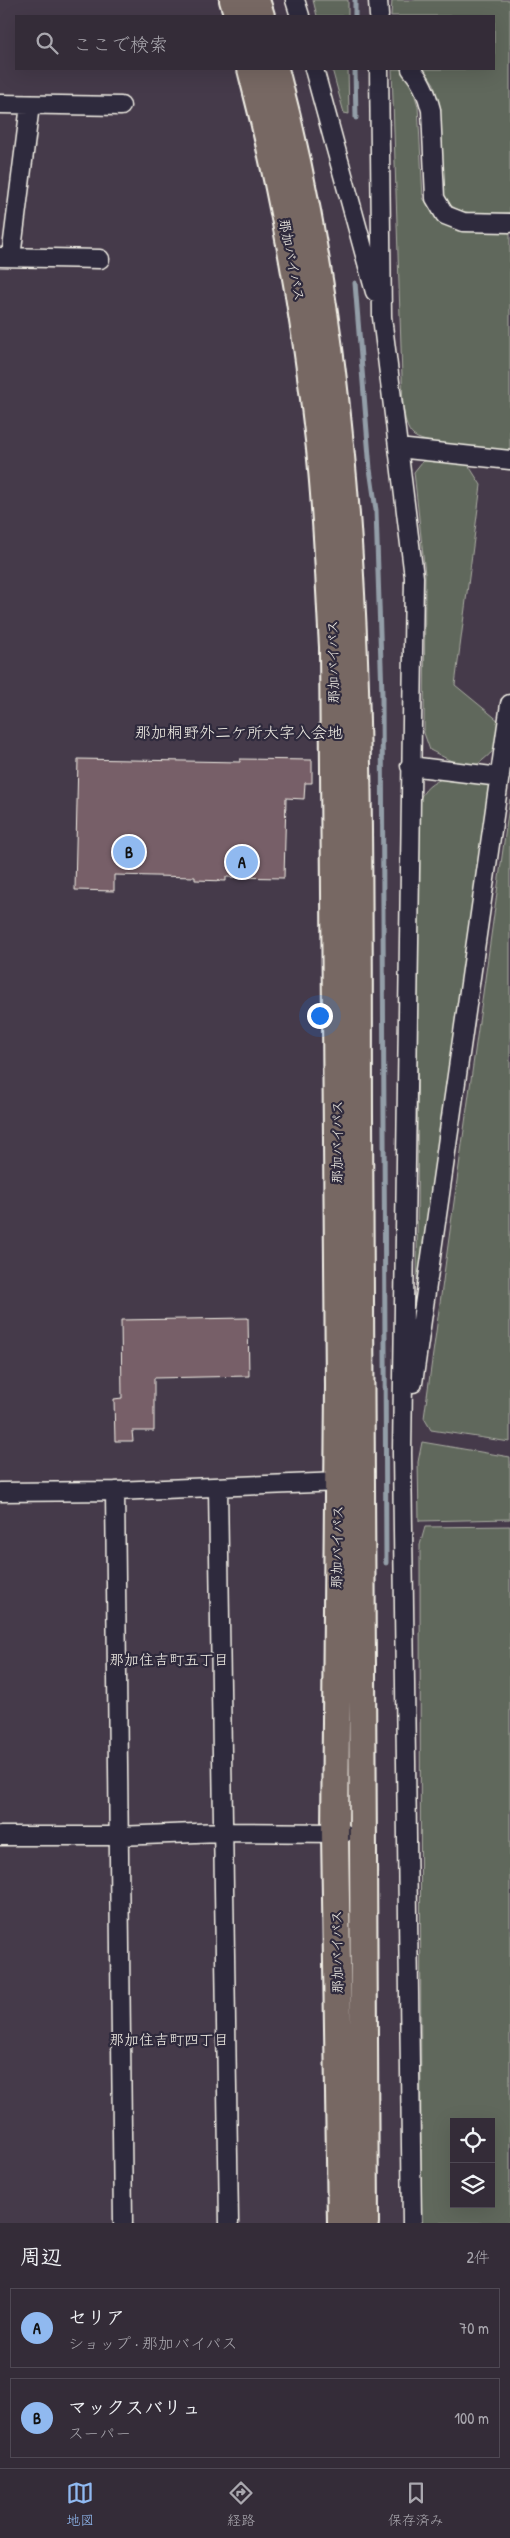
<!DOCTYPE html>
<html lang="ja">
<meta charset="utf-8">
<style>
:root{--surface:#342c38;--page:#3f3843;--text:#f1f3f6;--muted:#a9a7ae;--line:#4e4853;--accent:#90b9f0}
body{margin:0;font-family:"Patrick Hand","Klee One",sans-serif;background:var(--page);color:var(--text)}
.controls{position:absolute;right:15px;bottom:15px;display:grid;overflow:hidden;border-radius:0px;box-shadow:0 5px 20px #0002}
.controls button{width:45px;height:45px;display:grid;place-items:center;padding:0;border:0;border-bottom:1px solid var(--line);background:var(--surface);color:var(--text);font:25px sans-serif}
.you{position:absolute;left:319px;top:1015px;width:18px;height:18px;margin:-12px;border:4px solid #fff;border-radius:50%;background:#1a73e8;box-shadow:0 0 0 8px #1a73e833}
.badge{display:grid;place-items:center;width:32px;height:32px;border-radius:50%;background:var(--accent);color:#111;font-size:16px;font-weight:700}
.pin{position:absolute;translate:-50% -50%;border:2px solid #fff;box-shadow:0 1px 5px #0006}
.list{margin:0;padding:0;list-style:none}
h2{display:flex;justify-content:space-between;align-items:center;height:65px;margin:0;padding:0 20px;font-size:21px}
h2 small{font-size:16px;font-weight:400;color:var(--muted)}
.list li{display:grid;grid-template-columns:32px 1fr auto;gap:15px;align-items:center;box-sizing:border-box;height:80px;margin:0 10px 10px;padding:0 10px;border:1px solid var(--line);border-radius:0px}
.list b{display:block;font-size:19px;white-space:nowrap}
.list p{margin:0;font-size:16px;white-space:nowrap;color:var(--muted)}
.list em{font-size:16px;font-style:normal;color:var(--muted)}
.icon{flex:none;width:28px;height:28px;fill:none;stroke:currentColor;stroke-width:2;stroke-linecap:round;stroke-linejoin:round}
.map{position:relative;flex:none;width:510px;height:2223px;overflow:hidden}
.search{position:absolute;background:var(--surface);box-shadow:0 5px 20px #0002;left:15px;right:15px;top:15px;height:55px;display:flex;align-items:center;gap:12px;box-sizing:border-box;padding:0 18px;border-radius:0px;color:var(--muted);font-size:19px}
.sheet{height:245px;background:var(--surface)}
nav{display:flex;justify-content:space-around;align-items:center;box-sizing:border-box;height:70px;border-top:1px solid var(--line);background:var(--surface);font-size:14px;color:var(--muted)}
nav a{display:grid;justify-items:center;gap:2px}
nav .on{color:var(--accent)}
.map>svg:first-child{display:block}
.green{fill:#60685c;stroke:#aaaca2;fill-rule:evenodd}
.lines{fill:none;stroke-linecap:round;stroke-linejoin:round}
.stream{stroke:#939ea8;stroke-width:5}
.building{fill:#775f67;stroke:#f4f1e8}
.minor-casing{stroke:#f4f1e8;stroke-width:21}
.highway-casing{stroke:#f4f1e8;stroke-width:30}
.minor{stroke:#2f2a3d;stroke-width:18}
.highway{stroke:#776864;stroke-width:26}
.labels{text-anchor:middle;stroke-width:4.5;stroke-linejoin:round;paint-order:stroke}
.street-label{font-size:14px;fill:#f4f1e8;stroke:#2f2a3d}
.neighbourhood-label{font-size:15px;fill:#f4f1e8;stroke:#2f2a3d}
.quarter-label{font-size:16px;fill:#f4f1e8;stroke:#2f2a3d}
</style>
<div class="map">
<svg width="510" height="2223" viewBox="0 0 510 2223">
<rect width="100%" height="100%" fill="#453a4a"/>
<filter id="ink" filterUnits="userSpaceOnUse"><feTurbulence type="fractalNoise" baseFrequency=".02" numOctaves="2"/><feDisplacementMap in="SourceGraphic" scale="10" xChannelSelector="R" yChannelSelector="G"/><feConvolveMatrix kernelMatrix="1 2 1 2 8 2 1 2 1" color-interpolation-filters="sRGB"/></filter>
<g filter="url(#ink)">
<path class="green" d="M 313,0 L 348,0 L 348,16 L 317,16 Z
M 392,0 L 510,0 L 510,213 C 484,213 457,219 441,195 L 438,106 L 434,84 L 424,69 L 494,69 L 494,16 L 391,16 Z
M 332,69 L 348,69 L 349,114 L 344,113 Z
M 392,69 L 401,69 L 411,83 L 418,106 L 423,198 L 435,215 L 457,231 L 510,231 L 510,451 C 490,450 428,446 414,436 C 406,430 405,417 403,408 Z
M 430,458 L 467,463 L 481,485 L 455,685 L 505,726 C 501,746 490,755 474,767 L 459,765 L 430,750 L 424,733 L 425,574 L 414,472 L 422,462 Z
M 446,777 L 493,782 L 417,1329 L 418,803 C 424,788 432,783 446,777 Z
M 510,799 L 510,1442 L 431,1430 L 424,1418 Z
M 422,1442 L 510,1457 L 510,1519 L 419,1521 L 418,1462 Z
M 510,1526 L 510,2223 L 421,2223 L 420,1545 L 425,1527 ZM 454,2122 L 491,2122 L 491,2204 L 454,2204 Z"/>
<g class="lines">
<path class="stream" d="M 355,0 L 355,16
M 355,69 L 356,118
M 355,283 L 370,469 L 376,510 L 382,695 L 386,1563"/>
</g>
<path class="building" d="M 78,759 L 240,762 L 240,759 L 312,760 L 312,783 L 305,783 L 304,799 L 286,798 L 284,878 L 226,877 L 226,881 L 195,880 L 195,877 L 114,875 L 114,891 L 75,890 Z
M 248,1318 L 249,1376 L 154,1378 L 154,1431 L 132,1431 L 133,1441 L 115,1441 L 114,1399 L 122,1398 L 121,1320 Z"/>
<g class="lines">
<g class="minor-casing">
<path id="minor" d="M 295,0 L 300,16
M 378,0 L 379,16
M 314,69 L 375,292
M 379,69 L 382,317 L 414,577 L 402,1453 L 412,2223
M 411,69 C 422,81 427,94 431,110 L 435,198 L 445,215 L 463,222 L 510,223
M 0,104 L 121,106
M 0,257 L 100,259
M 11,257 L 30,105
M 398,448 L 510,460
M 410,766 L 500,777
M 413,1383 L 510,704
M 218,1487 L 229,2223
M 115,1491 L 123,2223
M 0,1492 L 115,1491 L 339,1482
M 0,1836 L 118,1836 L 221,1832 L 344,1833"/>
</g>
<g class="highway-casing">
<path id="highway" d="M 233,0 L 238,16
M 256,0 L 261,16
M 251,69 C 283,191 305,315 319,440 C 327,509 329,578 333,647 L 339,1386 L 335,1834 L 341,2223
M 275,69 C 366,413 358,762 359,1115 C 361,1485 363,1854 365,2223"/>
</g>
<use href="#minor" class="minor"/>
<use href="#highway" class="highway"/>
</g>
</g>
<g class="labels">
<g class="street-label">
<text transform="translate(292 260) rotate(79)" y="5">那加バイパス</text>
<text transform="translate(333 662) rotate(-91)" y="5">那加バイパス</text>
<text transform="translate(337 1142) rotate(-90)" y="5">那加バイパス</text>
<text transform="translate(337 1547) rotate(-89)" y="5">那加バイパス</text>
<text transform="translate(337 1952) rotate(-91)" y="5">那加バイパス</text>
</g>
<g class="neighbourhood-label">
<text x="169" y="1665">那加住吉町五丁目</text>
<text x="169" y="2045">那加住吉町四丁目</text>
</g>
<g class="quarter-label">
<text x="239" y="738">那加桐野外二ケ所大字入会地</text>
</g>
</g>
</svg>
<div class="controls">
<button><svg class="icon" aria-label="locate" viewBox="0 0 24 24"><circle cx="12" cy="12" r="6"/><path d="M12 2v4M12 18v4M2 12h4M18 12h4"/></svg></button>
<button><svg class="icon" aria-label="layers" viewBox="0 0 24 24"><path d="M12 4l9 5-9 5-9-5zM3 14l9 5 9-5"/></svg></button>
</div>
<div class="you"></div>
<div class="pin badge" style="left:242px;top:862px">A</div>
<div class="pin badge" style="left:129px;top:852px">B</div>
<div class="search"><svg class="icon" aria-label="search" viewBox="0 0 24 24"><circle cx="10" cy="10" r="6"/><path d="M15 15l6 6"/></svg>ここで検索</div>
</div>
<section class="sheet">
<h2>周辺<small>2件</small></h2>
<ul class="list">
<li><span class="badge">A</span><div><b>セリア</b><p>ショップ · 那加バイパス</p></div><em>70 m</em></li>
<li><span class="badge">B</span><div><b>マックスバリュ</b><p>スーパー</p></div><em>100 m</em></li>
</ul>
</section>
<nav>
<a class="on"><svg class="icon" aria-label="map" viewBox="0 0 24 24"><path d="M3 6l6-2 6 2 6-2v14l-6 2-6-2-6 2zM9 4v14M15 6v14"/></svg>地図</a>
<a><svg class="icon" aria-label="directions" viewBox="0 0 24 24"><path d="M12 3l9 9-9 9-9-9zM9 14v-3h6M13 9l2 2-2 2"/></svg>経路</a>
<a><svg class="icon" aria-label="saved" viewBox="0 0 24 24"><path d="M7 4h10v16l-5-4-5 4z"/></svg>保存済み</a>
</nav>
